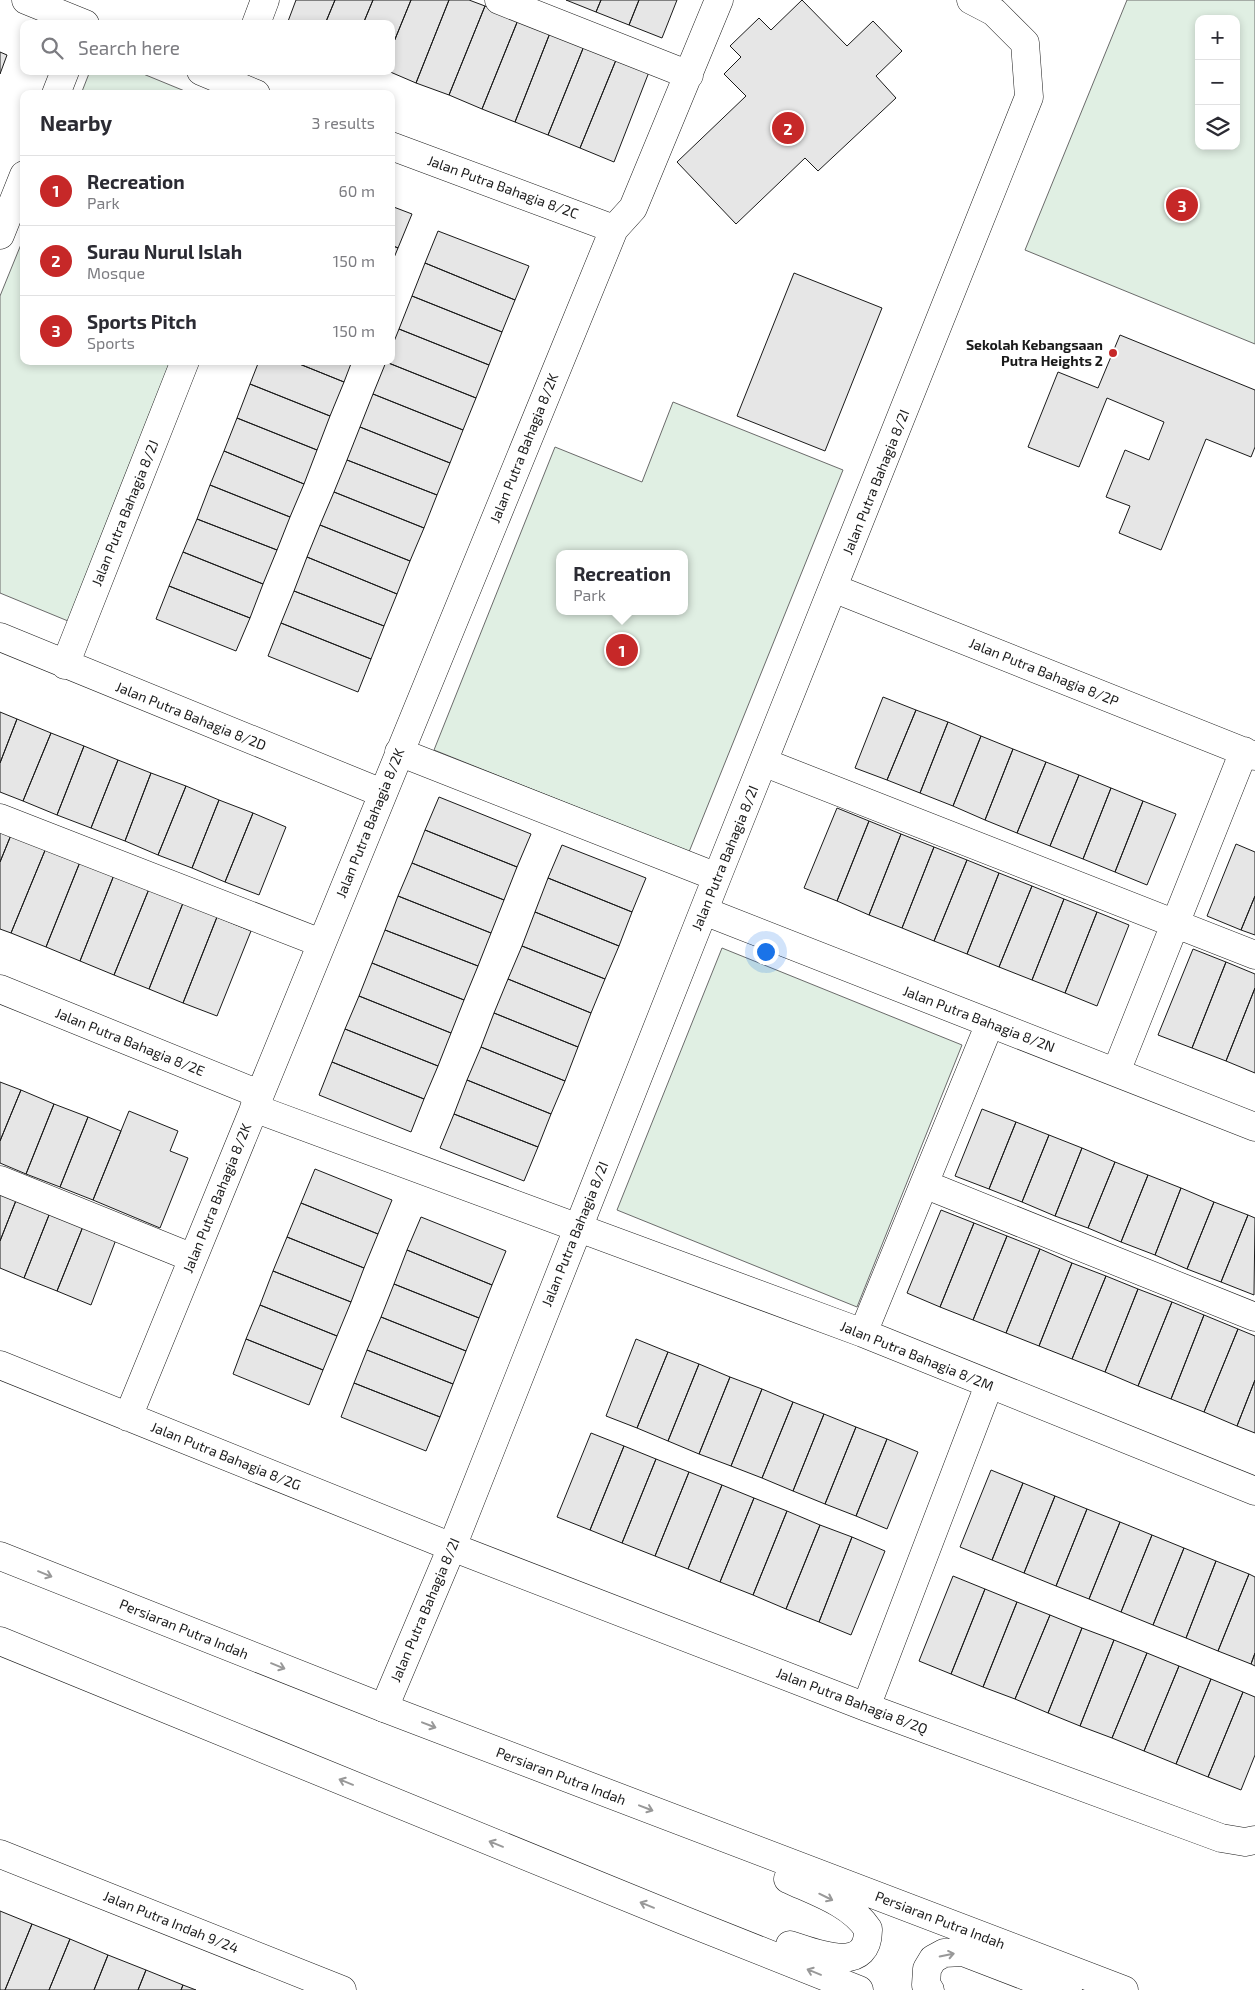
<!DOCTYPE html>
<meta charset="utf-8">
<style>
:root{--surface:#fff;--page:#f2f2f3;--text:#2b2b33;--muted:#7c7c81;--line:#e1e1e2;--accent:#c62828}
body{margin:0;font-family:"Exo 2",sans-serif;background:var(--page);color:var(--text)}
.controls{position:absolute;right:15px;top:15px;display:grid;overflow:hidden;border-radius:10px;box-shadow:0 2px 8px #0003}
.controls button{width:45px;height:45px;display:grid;place-items:center;padding:0;border:0;border-bottom:1px solid var(--line);background:var(--surface);color:var(--text);font:25px sans-serif}
.you{position:absolute;left:765px;top:951px;width:18px;height:18px;margin:-12px;border:4px solid #fff;border-radius:50%;background:#1a73e8;box-shadow:0 0 0 8px #1a73e833}
.badge{display:grid;place-items:center;width:32px;height:32px;border-radius:50%;background:var(--accent);color:#fff;font-size:16px;font-weight:700}
.pin{position:absolute;translate:-50% -50%;border:2px solid #fff;box-shadow:0 1px 5px #0006}
.popup{position:absolute;left:556px;top:550px;width:132px;height:65px;box-sizing:border-box;display:grid;place-content:center;border-radius:10px;background:var(--surface);filter:drop-shadow(0 1px 4px #0005);font-size:16px;white-space:nowrap;color:var(--muted)}
.popup b{font-size:19px;color:var(--text)}
.popup::after{content:'';position:absolute;left:50%;top:100%;margin-left:-10px;border:10px solid transparent;border-top-color:var(--surface)}
.list{margin:0;padding:0;list-style:none}
h2{display:flex;justify-content:space-between;align-items:center;height:65px;margin:0;padding:0 20px;font-size:21px}
h2 small{font-size:16px;font-weight:400;color:var(--muted)}
.list li{display:grid;grid-template-columns:32px 1fr auto;gap:15px;align-items:center;box-sizing:border-box;height:70px;padding:0 20px;border-top:1px solid var(--line)}
.list b{display:block;font-size:19px;white-space:nowrap}
.list p{margin:0;font-size:16px;white-space:nowrap;color:var(--muted)}
.list em{font-size:16px;font-style:normal;color:var(--muted)}
.icon{flex:none;width:28px;height:28px;fill:none;stroke:currentColor;stroke-width:2;stroke-linecap:round;stroke-linejoin:round}
.map{position:relative;flex:none;width:1255px;height:1990px;overflow:hidden}
.search{position:absolute;background:var(--surface);box-shadow:0 2px 8px #0003;left:20px;top:20px;width:375px;height:55px;display:flex;align-items:center;gap:12px;box-sizing:border-box;padding:0 18px;border-radius:10px;color:var(--muted);font-size:19px}
.panel{position:absolute;background:var(--surface);box-shadow:0 2px 8px #0003;left:20px;top:90px;width:375px;height:275px;border-radius:10px}
.map>svg:first-child{display:block}
.green{fill:#e0efe3;stroke:#6a6a6a;fill-rule:evenodd}
.building{fill:#e6e6e6;stroke:#1a1a1a}
.lines{fill:none;stroke-linecap:round;stroke-linejoin:round}
.minor-casing{stroke:#1a1a1a;stroke-width:29}
.major-casing{stroke:#1a1a1a;stroke-width:29}
.minor{stroke:#fff;stroke-width:28}
.major{stroke:#fff;stroke-width:28}
.oneway{stroke:#989898}
.poi-dot{fill:#c62828;stroke:#fff;stroke-width:2}
.labels{text-anchor:middle;stroke-width:4;stroke-linejoin:round;paint-order:stroke}
.street-label{font-size:14px;fill:#1a1a1a;stroke:#fff}
.poi-label{font-size:14px;font-weight:bold;fill:#1a1a1a;stroke:#fff;text-anchor:end}
</style>
<div class="map">
<svg width="1255" height="1990" viewBox="0 0 1255 1990">
<rect width="100%" height="100%" fill="#fff"/>
<path class="green" d="M 1127,0 L 1255,0 L 1255,344 L 1025,250 ZM 1199,19 L 1236,19 L 1236,146 L 1199,146 Z
M 90,71 L 136,71 L 192,94 L 81,94 Z
M 24,237 L 24,361 L 173,361 L 68,621 L 0,593 L 0,296 Z
M 673,402 L 843,470 L 689,852 L 434,750 L 555,447 L 642,482 ZM 560,554 L 684,554 L 684,611 L 560,611 Z
M 722,948 L 962,1045 L 857,1307 L 617,1210 Z"/>
<path class="building" d="M 296,0 L 335,0 L 325,24 L 287,24 Z
M 335,0 L 373,0 L 363,24 L 325,24 Z
M 373,0 L 411,0 L 391,49 L 391,24 L 363,24 Z
M 411,0 L 449,0 L 416,83 L 388,71 L 391,71 L 391,49 Z
M 449,0 L 469,0 L 485,6 L 449,95 L 416,83 Z
M 566,0 L 601,0 L 596,12 Z
M 601,0 L 639,0 L 629,25 L 596,12 Z
M 639,0 L 677,0 L 662,38 L 629,25 Z
M 802,0 L 847,46 L 873,21 L 902,51 L 876,76 L 896,98 L 818,171 L 805,158 L 736,224 L 677,162 L 746,96 L 724,74 L 741,57 L 730,46 L 759,18 L 771,30 Z
M 485,6 L 518,20 L 482,109 L 449,95 Z
M 518,20 L 550,33 L 515,122 L 482,109 Z
M 550,33 L 584,46 L 548,135 L 515,122 Z
M 584,46 L 616,60 L 580,148 L 548,135 Z
M 0,52 L 7,55 L 0,74 Z
M 616,60 L 649,72 L 614,162 L 580,148 Z
M 391,206 L 412,214 L 398,248 L 391,245 Z
M 438,231 L 529,266 L 515,300 L 425,263 Z
M 391,245 L 398,248 L 391,265 Z
M 425,263 L 515,300 L 502,332 L 412,296 Z
M 794,273 L 882,308 L 825,451 L 737,416 Z
M 412,296 L 502,332 L 489,365 L 399,329 Z
M 399,329 L 489,365 L 476,398 L 386,362 L 391,361 L 391,349 Z
M 1120,335 L 1255,390 L 1255,447 L 1251,457 L 1206,439 L 1161,550 L 1119,533 L 1130,506 L 1106,497 L 1125,450 L 1149,460 L 1164,422 L 1107,398 L 1079,467 L 1028,447 L 1058,372 L 1098,388 Z
M 259,361 L 292,361 L 344,382 L 330,416 L 250,384 Z
M 292,361 L 352,361 L 344,382 Z
M 386,362 L 476,398 L 463,430 L 373,394 Z
M 250,384 L 330,416 L 317,450 L 237,418 Z
M 373,394 L 463,430 L 450,463 L 360,427 Z
M 237,418 L 317,450 L 304,484 L 224,451 Z
M 360,427 L 450,463 L 437,495 L 347,460 Z
M 224,451 L 304,484 L 290,517 L 210,485 Z
M 347,460 L 437,495 L 424,528 L 334,492 Z
M 210,485 L 290,517 L 277,550 L 197,519 Z
M 334,492 L 424,528 L 410,561 L 320,525 Z
M 197,519 L 277,550 L 263,584 L 183,552 Z
M 320,525 L 410,561 L 397,594 L 307,557 Z
M 183,552 L 263,584 L 250,618 L 169,586 Z
M 307,557 L 397,594 L 384,626 L 294,591 Z
M 169,586 L 250,618 L 236,651 L 156,619 Z
M 294,591 L 384,626 L 371,659 L 281,623 Z
M 281,623 L 371,659 L 358,692 L 268,656 Z
M 883,697 L 916,710 L 887,780 L 855,768 Z
M 916,710 L 948,722 L 920,793 L 887,780 Z
M 0,712 L 17,719 L 0,763 Z
M 17,719 L 51,733 L 23,801 L 0,792 L 0,763 Z
M 948,722 L 981,736 L 953,806 L 920,793 Z
M 51,733 L 84,746 L 57,815 L 23,801 Z
M 981,736 L 1013,749 L 985,820 L 953,806 Z
M 84,746 L 118,760 L 91,828 L 57,815 Z
M 1013,749 L 1046,762 L 1017,833 L 985,820 Z
M 118,760 L 151,773 L 125,841 L 91,828 Z
M 1046,762 L 1079,775 L 1050,846 L 1017,833 Z
M 151,773 L 186,786 L 158,855 L 125,841 Z
M 1079,775 L 1111,788 L 1083,859 L 1050,846 Z
M 186,786 L 219,800 L 192,868 L 158,855 Z
M 1111,788 L 1143,801 L 1115,872 L 1083,859 Z
M 439,797 L 531,834 L 517,867 L 425,830 Z
M 219,800 L 253,813 L 225,882 L 192,868 Z
M 1143,801 L 1176,814 L 1147,885 L 1115,872 Z
M 837,808 L 869,821 L 837,901 L 804,888 Z
M 253,813 L 286,827 L 259,895 L 225,882 Z
M 869,821 L 901,834 L 869,915 L 837,901 Z
M 0,830 L 11,835 L 0,862 Z
M 425,830 L 517,867 L 504,900 L 412,863 Z
M 901,834 L 934,847 L 902,928 L 869,915 Z
M 11,835 L 46,848 L 11,933 L 0,929 L 0,862 Z
M 1236,844 L 1255,852 L 1255,896 L 1241,930 L 1207,916 Z
M 562,845 L 646,878 L 632,912 L 548,878 Z
M 934,847 L 967,860 L 934,941 L 902,928 Z
M 46,848 L 80,862 L 46,947 L 11,933 Z
M 967,860 L 999,873 L 967,954 L 934,941 Z
M 80,862 L 114,875 L 80,961 L 46,947 Z
M 412,863 L 504,900 L 491,933 L 398,896 Z
M 999,873 L 1032,886 L 999,967 L 967,954 Z
M 114,875 L 149,889 L 114,975 L 80,961 Z
M 548,878 L 632,912 L 619,946 L 535,912 Z
M 1032,886 L 1064,899 L 1032,980 L 999,967 Z
M 149,889 L 183,903 L 149,989 L 114,975 Z
M 398,896 L 491,933 L 478,966 L 385,930 Z
M 1255,896 L 1255,935 L 1241,930 Z
M 1064,899 L 1097,912 L 1065,993 L 1032,980 Z
M 183,903 L 217,917 L 183,1003 L 149,989 Z
M 535,912 L 619,946 L 605,979 L 522,946 Z
M 1097,912 L 1129,925 L 1097,1006 L 1065,993 Z
M 217,917 L 251,931 L 217,1016 L 183,1003 Z
M 385,930 L 478,966 L 464,1000 L 372,963 Z
M 522,946 L 605,979 L 591,1013 L 508,979 Z
M 1193,949 L 1226,962 L 1192,1048 L 1158,1035 Z
M 1226,962 L 1255,974 L 1255,988 L 1226,1061 L 1192,1048 Z
M 372,963 L 464,1000 L 451,1033 L 359,996 Z
M 508,979 L 591,1013 L 578,1047 L 494,1013 Z
M 1255,988 L 1255,1073 L 1226,1061 Z
M 359,996 L 451,1033 L 438,1066 L 345,1029 Z
M 494,1013 L 578,1047 L 565,1081 L 481,1047 Z
M 345,1029 L 438,1066 L 424,1099 L 332,1062 Z
M 481,1047 L 565,1081 L 551,1114 L 467,1080 Z
M 332,1062 L 424,1099 L 411,1132 L 319,1095 Z
M 467,1080 L 551,1114 L 538,1147 L 454,1114 Z
M 0,1082 L 21,1090 L 0,1141 Z
M 21,1090 L 54,1104 L 26,1174 L 0,1163 L 0,1141 Z
M 54,1104 L 88,1117 L 60,1187 L 26,1174 Z
M 982,1109 L 1016,1122 L 989,1189 L 955,1176 Z
M 129,1111 L 178,1131 L 170,1151 L 188,1158 L 160,1228 L 93,1200 Z
M 454,1114 L 538,1147 L 524,1181 L 440,1148 Z
M 88,1117 L 121,1131 L 93,1200 L 60,1187 Z
M 1016,1122 L 1049,1135 L 1022,1202 L 989,1189 Z
M 1049,1135 L 1082,1148 L 1055,1216 L 1022,1202 Z
M 1082,1148 L 1115,1162 L 1088,1228 L 1055,1216 Z
M 1115,1162 L 1148,1175 L 1121,1242 L 1088,1228 Z
M 315,1169 L 392,1200 L 378,1234 L 301,1203 Z
M 1148,1175 L 1181,1188 L 1155,1255 L 1121,1242 Z
M 1181,1188 L 1214,1202 L 1187,1269 L 1155,1255 Z
M 0,1191 L 17,1198 L 0,1241 Z
M 17,1198 L 51,1210 L 24,1278 L 0,1268 L 0,1241 Z
M 1214,1202 L 1248,1215 L 1221,1282 L 1187,1269 Z
M 301,1203 L 378,1234 L 364,1268 L 287,1237 Z
M 51,1210 L 84,1224 L 57,1291 L 24,1278 Z
M 941,1210 L 974,1223 L 940,1307 L 907,1293 Z
M 1248,1215 L 1255,1218 L 1254,1295 L 1221,1282 Z
M 421,1217 L 506,1251 L 492,1285 L 407,1250 Z
M 974,1223 L 1007,1236 L 973,1320 L 940,1307 Z
M 84,1224 L 117,1237 L 91,1305 L 57,1291 Z
M 1007,1236 L 1040,1249 L 1006,1333 L 973,1320 Z
M 287,1237 L 364,1268 L 351,1302 L 273,1271 Z
M 1040,1249 L 1072,1263 L 1039,1346 L 1006,1333 Z
M 407,1250 L 492,1285 L 479,1318 L 394,1284 Z
M 1072,1263 L 1106,1276 L 1072,1359 L 1039,1346 Z
M 273,1271 L 351,1302 L 337,1336 L 260,1305 Z
M 1106,1276 L 1138,1289 L 1105,1372 L 1072,1359 Z
M 394,1284 L 479,1318 L 466,1351 L 381,1317 Z
M 1138,1289 L 1172,1302 L 1138,1386 L 1105,1372 Z
M 1172,1302 L 1204,1315 L 1171,1399 L 1138,1386 Z
M 260,1305 L 337,1336 L 323,1370 L 246,1339 Z
M 1204,1315 L 1238,1329 L 1204,1412 L 1171,1399 Z
M 381,1317 L 466,1351 L 453,1384 L 367,1350 Z
M 1238,1329 L 1255,1336 L 1255,1380 L 1237,1426 L 1204,1412 Z
M 246,1339 L 323,1370 L 309,1405 L 233,1374 Z
M 636,1339 L 668,1352 L 637,1428 L 606,1416 Z
M 367,1350 L 453,1384 L 440,1417 L 354,1383 Z
M 668,1352 L 699,1364 L 668,1441 L 637,1428 Z
M 699,1364 L 730,1377 L 699,1454 L 668,1441 Z
M 730,1377 L 762,1389 L 731,1466 L 699,1454 Z
M 1255,1380 L 1255,1433 L 1237,1426 Z
M 354,1383 L 440,1417 L 426,1451 L 341,1417 Z
M 762,1389 L 793,1402 L 762,1478 L 731,1466 Z
M 793,1402 L 824,1414 L 793,1491 L 762,1478 Z
M 824,1414 L 856,1427 L 825,1504 L 793,1491 Z
M 856,1427 L 887,1439 L 856,1516 L 825,1504 Z
M 591,1433 L 624,1446 L 590,1530 L 557,1517 Z
M 887,1439 L 918,1452 L 887,1529 L 856,1516 Z
M 624,1446 L 656,1459 L 622,1543 L 590,1530 Z
M 656,1459 L 689,1472 L 655,1556 L 622,1543 Z
M 991,1470 L 1023,1483 L 992,1560 L 960,1547 Z
M 689,1472 L 722,1485 L 688,1569 L 655,1556 Z
M 1023,1483 L 1055,1496 L 1024,1573 L 992,1560 Z
M 722,1485 L 754,1498 L 720,1582 L 688,1569 Z
M 1055,1496 L 1087,1509 L 1056,1586 L 1024,1573 Z
M 754,1498 L 787,1511 L 753,1595 L 720,1582 Z
M 1087,1509 L 1120,1522 L 1089,1599 L 1056,1586 Z
M 787,1511 L 820,1525 L 786,1609 L 753,1595 Z
M 1120,1522 L 1152,1535 L 1121,1612 L 1089,1599 Z
M 820,1525 L 852,1537 L 819,1622 L 786,1609 Z
M 1152,1535 L 1184,1548 L 1153,1625 L 1121,1612 Z
M 852,1537 L 885,1551 L 851,1635 L 819,1622 Z
M 1184,1548 L 1216,1561 L 1186,1638 L 1153,1625 Z
M 1216,1561 L 1249,1574 L 1218,1651 L 1186,1638 Z
M 1249,1574 L 1255,1577 L 1255,1653 L 1251,1664 L 1218,1651 Z
M 953,1576 L 985,1589 L 951,1674 L 919,1661 Z
M 985,1589 L 1017,1602 L 983,1687 L 951,1674 Z
M 1017,1602 L 1050,1615 L 1015,1699 L 983,1687 Z
M 1050,1615 L 1082,1628 L 1048,1713 L 1015,1699 Z
M 1082,1628 L 1114,1640 L 1080,1726 L 1048,1713 Z
M 1114,1640 L 1147,1653 L 1112,1738 L 1080,1726 Z
M 1147,1653 L 1179,1666 L 1144,1751 L 1112,1738 Z
M 1255,1653 L 1255,1666 L 1251,1664 Z
M 1179,1666 L 1211,1679 L 1176,1764 L 1144,1751 Z
M 1211,1679 L 1243,1692 L 1208,1777 L 1176,1764 Z
M 1243,1692 L 1255,1697 L 1255,1755 L 1241,1790 L 1208,1777 Z
M 0,1911 L 32,1924 L 5,1990 L 0,1990 Z
M 32,1924 L 70,1939 L 49,1990 L 5,1990 Z
M 70,1939 L 108,1955 L 94,1990 L 49,1990 Z
M 108,1955 L 146,1970 L 138,1990 L 94,1990 Z
M 146,1970 L 183,1985 L 181,1990 L 138,1990 Z
M 183,1985 L 196,1990 L 181,1990 Z"/>
<g class="lines">
<g class="minor-casing">
<path id="minor" d="M 26,0 L 85,24
M 499,0 L 689,75
M 256,24 L 265,0
M 201,71 L 256,94
M 56,94 L 65,71
M 391,146 L 614,229
M 0,235 L 24,175
M 833,588 L 1255,756
M 0,637 L 382,793
M 65,665 L 185,361
M 399,752 L 717,877
M 763,762 L 1255,955
M 0,818 L 321,943
M 704,911 L 1255,1127
M 0,989 L 259,1094
M 1116,1072 L 1244,751
M 254,1108 L 863,1333 L 1255,1491
M 0,1180 L 193,1258
M 924,1184 L 1255,1317
M 863,1333 L 990,1023
M 0,1365 L 452,1547 L 866,1707 L 1221,1838 L 1245,1842 L 1255,1840
M 128,1417 L 614,229 L 633,208 L 719,0
M 866,1707 L 989,1385
M 384,1708 L 452,1547 L 717,877 L 1029,97 L 1025,43 L 994,12 L 971,0
M 0,1854 L 342,1990"/>
</g>
<g class="major-casing">
<path id="major" d="M 0,1556 L 384,1708 L 1124,1990
M 0,1641 L 683,1920 L 859,1990
M 788,1879 C 816,1892 851,1903 868,1929 C 869,1976 815,1953 790,1945
M 930,1990 L 926,1985 L 927,1969 L 933,1959 L 944,1953 L 963,1952 L 1062,1990 L 1068,1990"/>
</g>
<use href="#minor" class="minor"/>
<use href="#major" class="major"/>
</g>
<defs><path id="oneway-shaft" d="M-6 0H5M1.5-3L5.5 0L1.5 3" fill="none" stroke-width="1.6" stroke-linecap="round" stroke-linejoin="round" transform="scale(1.25)"/></defs>
<g class="oneway">
<use href="#oneway-shaft" transform="translate(45 1574) rotate(22)"/>
<use href="#oneway-shaft" transform="translate(278 1666) rotate(22)"/>
<use href="#oneway-shaft" transform="translate(429 1725) rotate(21)"/>
<use href="#oneway-shaft" transform="translate(346 1782) rotate(-158)"/>
<use href="#oneway-shaft" transform="translate(646 1808) rotate(21)"/>
<use href="#oneway-shaft" transform="translate(496 1844) rotate(-158)"/>
<use href="#oneway-shaft" transform="translate(826 1897) rotate(26)"/>
<use href="#oneway-shaft" transform="translate(647 1905) rotate(-158)"/>
<use href="#oneway-shaft" transform="translate(947 1955) rotate(-12)"/>
<use href="#oneway-shaft" transform="translate(814 1972) rotate(-158)"/>
</g>
<circle class="poi-dot" cx="1113" cy="353" r="5"/>
<g class="labels">
<g class="street-label">
<text transform="translate(503 187) rotate(20)" y="5">Jalan Putra Bahagia 8/2C</text>
<text transform="translate(524 448) rotate(-68)" y="5">Jalan Putra Bahagia 8/2K</text>
<text transform="translate(876 482) rotate(-68)" y="5">Jalan Putra Bahagia 8/2I</text>
<text transform="translate(125 513) rotate(-68)" y="5">Jalan Putra Bahagia 8/2J</text>
<text transform="translate(1044 672) rotate(22)" y="5">Jalan Putra Bahagia 8/2P</text>
<text transform="translate(191 716) rotate(22)" y="5">Jalan Putra Bahagia 8/2D</text>
<text transform="translate(370 823) rotate(-68)" y="5">Jalan Putra Bahagia 8/2K</text>
<text transform="translate(725 858) rotate(-68)" y="5">Jalan Putra Bahagia 8/2I</text>
<text transform="translate(979 1019) rotate(21)" y="5">Jalan Putra Bahagia 8/2N</text>
<text transform="translate(130 1042) rotate(22)" y="5">Jalan Putra Bahagia 8/2E</text>
<text transform="translate(217 1198) rotate(-68)" y="5">Jalan Putra Bahagia 8/2K</text>
<text transform="translate(575 1234) rotate(-68)" y="5">Jalan Putra Bahagia 8/2I</text>
<text transform="translate(917 1356) rotate(22)" y="5">Jalan Putra Bahagia 8/2M</text>
<text transform="translate(226 1456) rotate(22)" y="5">Jalan Putra Bahagia 8/2G</text>
<text transform="translate(425 1610) rotate(-67)" y="5">Jalan Putra Bahagia 8/2I</text>
<text transform="translate(184 1629) rotate(22)" y="5">Persiaran Putra Indah</text>
<text transform="translate(852 1701) rotate(21)" y="5">Jalan Putra Bahagia 8/2Q</text>
<text transform="translate(561 1776) rotate(21)" y="5">Persiaran Putra Indah</text>
<text transform="translate(940 1920) rotate(21)" y="5">Persiaran Putra Indah</text>
<text transform="translate(171 1922) rotate(22)" y="5">Jalan Putra Indah 9/24</text>
</g>
<g class="poi-label">
<text x="1103" y="350">Sekolah Kebangsaan<tspan x="1103" dy="16">Putra Heights 2</tspan></text>
</g>
</g>
</svg>
<div class="controls">
<button>+</button>
<button>−</button>
<button><svg class="icon" aria-label="layers" viewBox="0 0 24 24"><path d="M12 4l9 5-9 5-9-5zM3 14l9 5 9-5"/></svg></button>
</div>
<div class="you"></div>
<div class="pin badge" style="left:622px;top:650px">1</div>
<div class="popup"><b>Recreation</b>Park</div>
<div class="pin badge" style="left:788px;top:128px">2</div>
<div class="pin badge" style="left:1182px;top:205px">3</div>
<div class="search"><svg class="icon" aria-label="search" viewBox="0 0 24 24"><circle cx="10" cy="10" r="6"/><path d="M15 15l6 6"/></svg>Search here</div>
<section class="panel">
<h2>Nearby<small>3 results</small></h2>
<ul class="list">
<li><span class="badge">1</span><div><b>Recreation</b><p>Park</p></div><em>60 m</em></li>
<li><span class="badge">2</span><div><b>Surau Nurul Islah</b><p>Mosque</p></div><em>150 m</em></li>
<li><span class="badge">3</span><div><b>Sports Pitch</b><p>Sports</p></div><em>150 m</em></li>
</ul>
</section>
</div>
